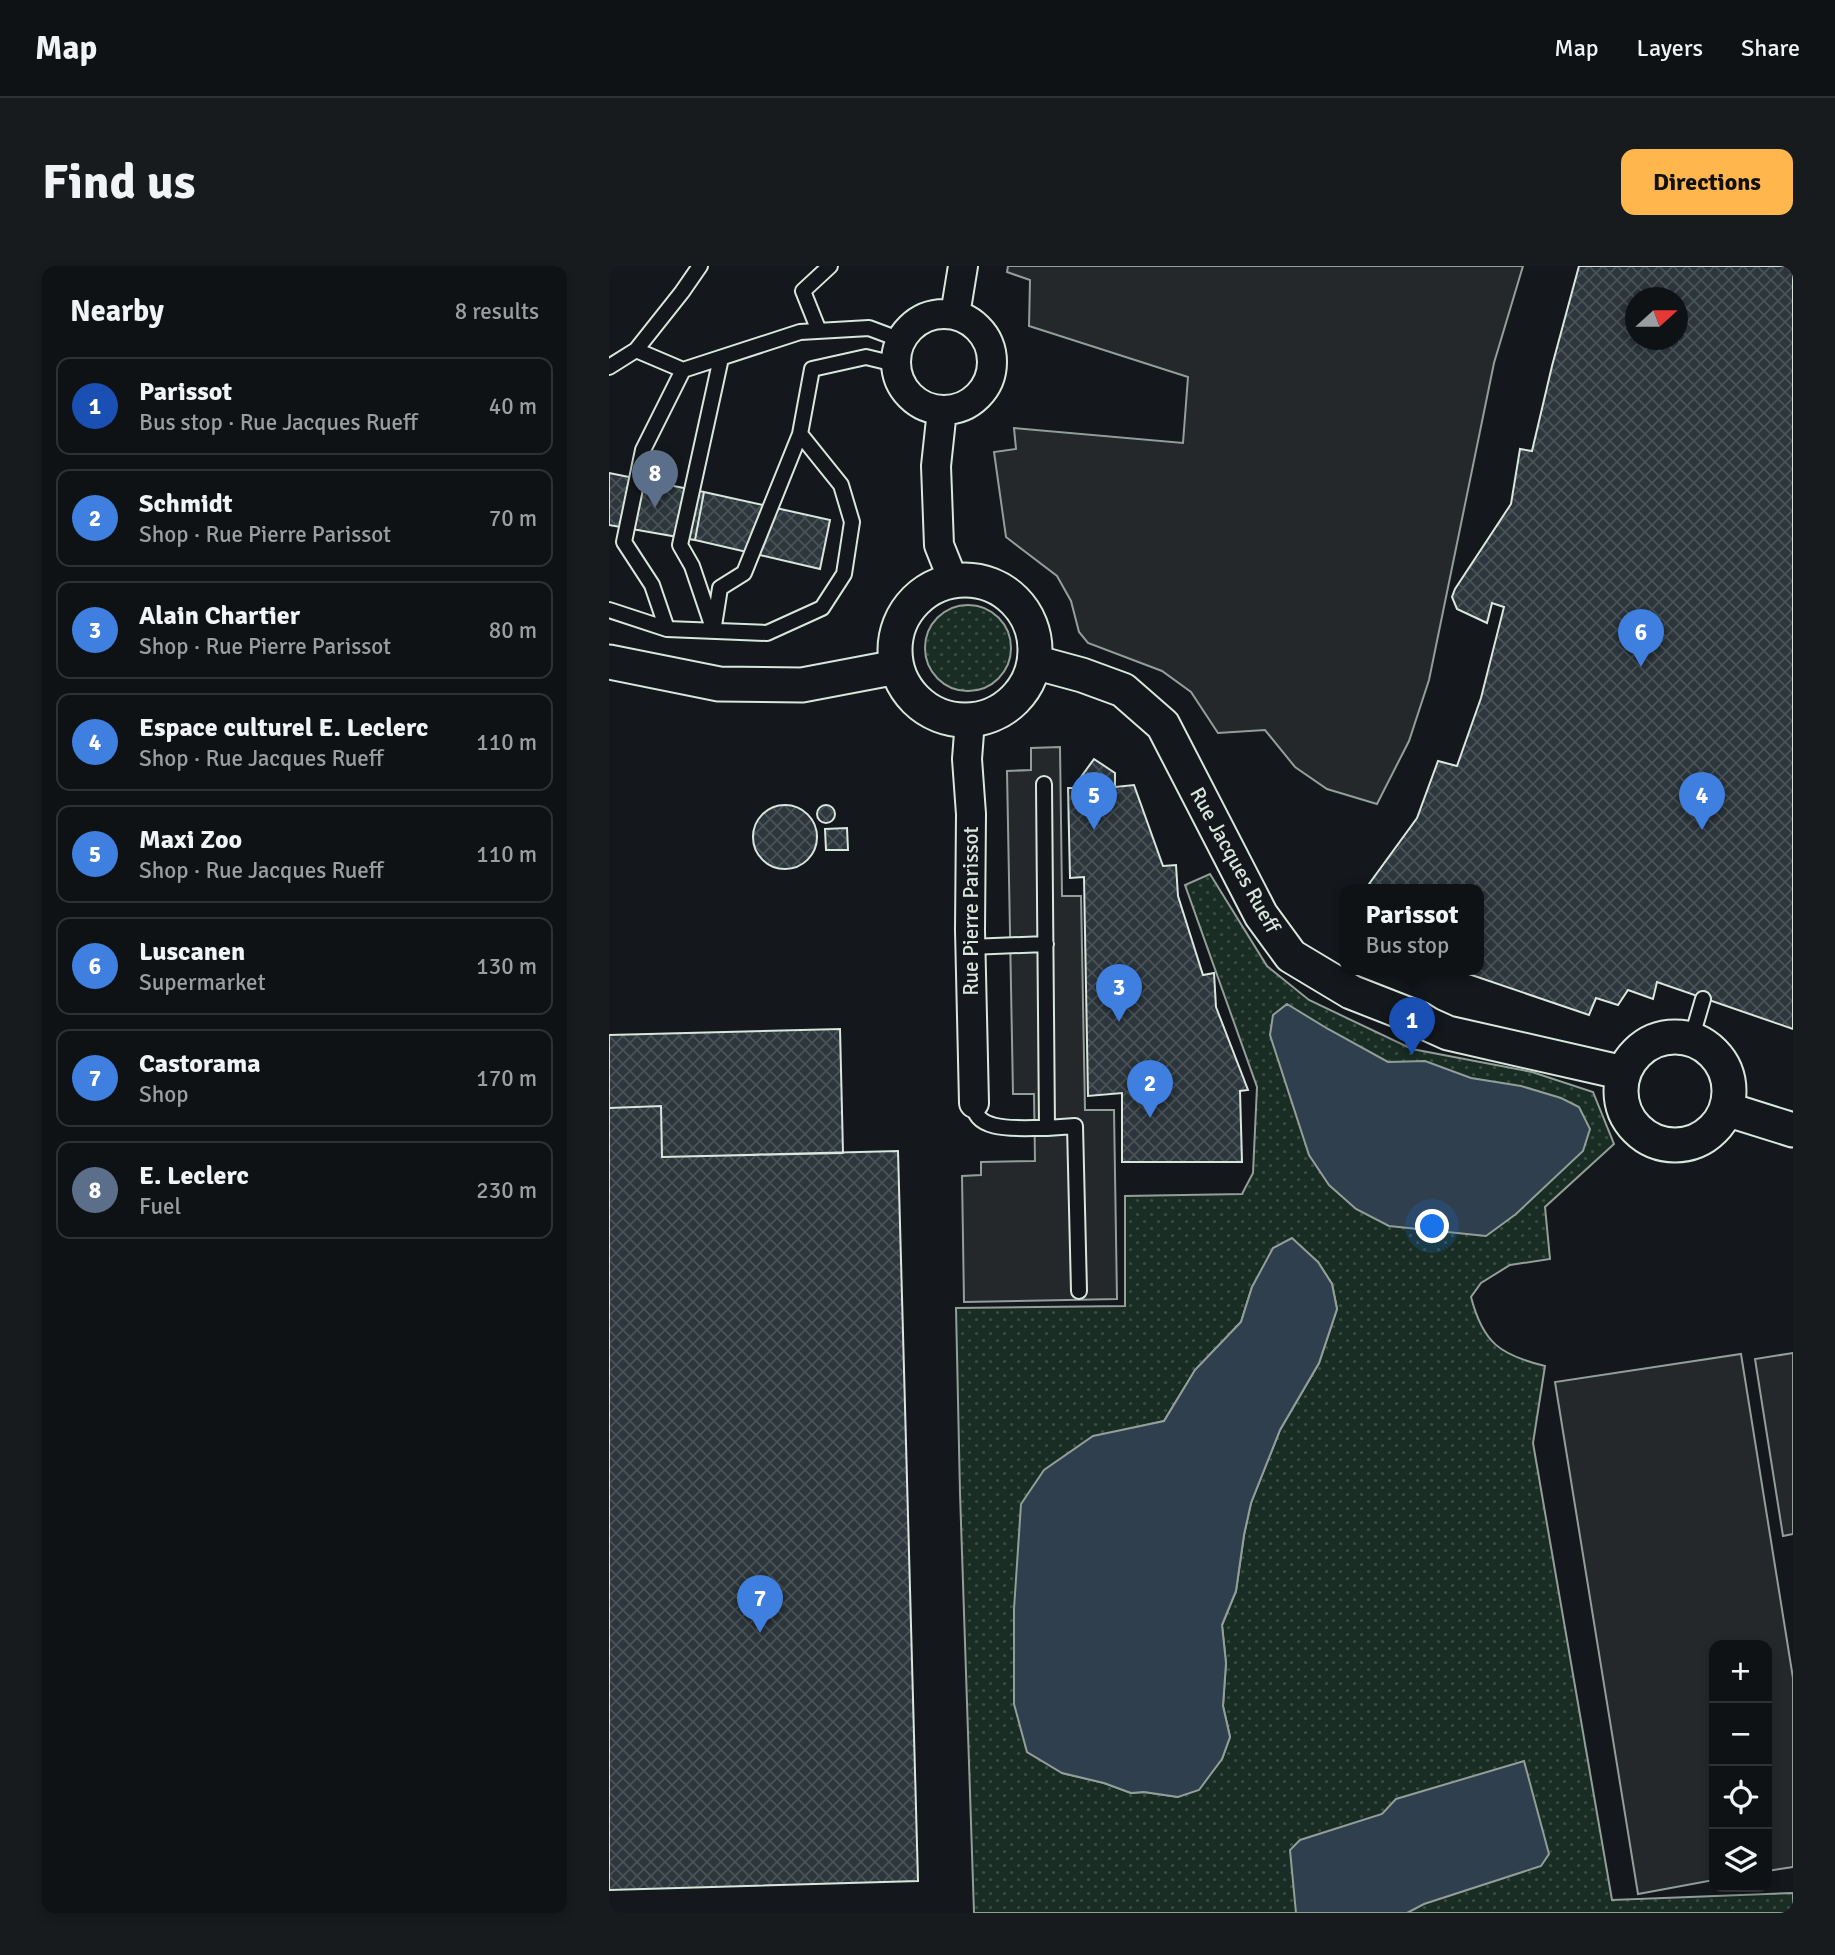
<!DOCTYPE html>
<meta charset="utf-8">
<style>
:root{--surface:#0f1215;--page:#181b1e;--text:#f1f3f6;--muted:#9b9ea0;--line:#2f3234;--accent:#ffb74d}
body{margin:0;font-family:Signika,sans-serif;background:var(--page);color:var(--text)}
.controls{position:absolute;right:21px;bottom:21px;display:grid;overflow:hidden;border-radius:14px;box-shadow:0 4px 10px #0003}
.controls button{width:63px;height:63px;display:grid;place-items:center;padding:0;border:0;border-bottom:2px solid var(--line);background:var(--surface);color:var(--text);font:35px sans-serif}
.compass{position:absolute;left:1016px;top:21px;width:63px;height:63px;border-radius:50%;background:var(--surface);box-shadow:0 4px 10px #0003;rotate:69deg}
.you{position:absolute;left:824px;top:961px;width:24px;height:24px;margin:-18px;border:5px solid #fff;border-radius:50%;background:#1a73e8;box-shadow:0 0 0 10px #1a73e833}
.badge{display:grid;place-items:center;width:46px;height:46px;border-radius:50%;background:var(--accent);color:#fff;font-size:23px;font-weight:700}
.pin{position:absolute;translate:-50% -58px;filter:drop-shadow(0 2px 4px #0008)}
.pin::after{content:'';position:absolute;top:37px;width:24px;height:21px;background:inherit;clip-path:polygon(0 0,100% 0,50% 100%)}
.popup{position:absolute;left:731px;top:618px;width:144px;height:91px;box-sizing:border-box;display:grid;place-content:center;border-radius:14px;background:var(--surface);filter:drop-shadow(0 2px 5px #0005);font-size:23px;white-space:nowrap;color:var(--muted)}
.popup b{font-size:26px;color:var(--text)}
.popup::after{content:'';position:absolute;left:50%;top:100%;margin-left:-14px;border:14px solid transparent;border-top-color:var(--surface)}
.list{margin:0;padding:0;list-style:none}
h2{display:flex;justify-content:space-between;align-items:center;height:91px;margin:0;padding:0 28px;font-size:30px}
h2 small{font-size:23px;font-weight:400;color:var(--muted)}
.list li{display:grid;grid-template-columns:46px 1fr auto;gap:21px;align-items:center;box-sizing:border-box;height:98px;margin:0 14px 14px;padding:0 14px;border:2px solid var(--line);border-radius:14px}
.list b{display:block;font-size:26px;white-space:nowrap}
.list p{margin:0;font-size:23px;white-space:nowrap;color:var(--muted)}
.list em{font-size:23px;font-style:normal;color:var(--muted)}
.icon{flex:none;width:38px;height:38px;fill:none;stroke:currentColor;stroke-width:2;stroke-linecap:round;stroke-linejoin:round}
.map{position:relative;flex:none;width:1184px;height:1647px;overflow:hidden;border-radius:14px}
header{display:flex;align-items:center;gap:42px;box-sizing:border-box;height:98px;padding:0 35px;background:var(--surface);border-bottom:2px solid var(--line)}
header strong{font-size:33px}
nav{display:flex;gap:38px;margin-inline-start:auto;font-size:24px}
.intro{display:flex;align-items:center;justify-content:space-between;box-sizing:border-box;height:168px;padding:0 42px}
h1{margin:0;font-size:49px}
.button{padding:18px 32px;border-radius:14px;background:var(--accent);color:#111;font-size:24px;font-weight:700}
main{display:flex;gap:42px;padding:0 42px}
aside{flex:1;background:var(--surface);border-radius:14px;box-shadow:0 4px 10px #0003}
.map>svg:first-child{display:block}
.grass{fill:url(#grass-dots);stroke:#939e99;stroke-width:2;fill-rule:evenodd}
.parking{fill:#24282b;stroke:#939e99;stroke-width:2}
.water{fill:#2f3f4d;stroke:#939e99;stroke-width:2}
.building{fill:url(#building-cross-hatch);stroke:#d8e6dc;stroke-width:2;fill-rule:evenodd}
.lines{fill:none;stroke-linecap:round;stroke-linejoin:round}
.service-casing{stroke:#d8e6dc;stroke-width:18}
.minor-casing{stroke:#d8e6dc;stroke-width:32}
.tertiary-casing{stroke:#d8e6dc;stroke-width:37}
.service{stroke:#14181c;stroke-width:14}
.minor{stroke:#14181c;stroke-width:28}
.tertiary{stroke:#14181c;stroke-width:33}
.labels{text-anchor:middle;stroke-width:5;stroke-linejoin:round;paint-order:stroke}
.street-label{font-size:21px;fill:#d8e6dc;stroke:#14181c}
</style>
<header>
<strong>Map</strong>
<nav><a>Map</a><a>Layers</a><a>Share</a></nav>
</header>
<div class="intro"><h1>Find us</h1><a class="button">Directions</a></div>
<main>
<aside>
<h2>Nearby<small>8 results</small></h2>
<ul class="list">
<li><span class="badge" style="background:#1a4fb4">1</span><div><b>Parissot</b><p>Bus stop · Rue Jacques Rueff</p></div><em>40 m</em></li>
<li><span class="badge" style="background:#3f7fe0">2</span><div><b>Schmidt</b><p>Shop · Rue Pierre Parissot</p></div><em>70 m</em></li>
<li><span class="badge" style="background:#3f7fe0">3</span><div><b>Alain Chartier</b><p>Shop · Rue Pierre Parissot</p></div><em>80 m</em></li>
<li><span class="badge" style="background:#3f7fe0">4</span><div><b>Espace culturel E. Leclerc</b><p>Shop · Rue Jacques Rueff</p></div><em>110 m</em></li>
<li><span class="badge" style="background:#3f7fe0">5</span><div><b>Maxi Zoo</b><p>Shop · Rue Jacques Rueff</p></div><em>110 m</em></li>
<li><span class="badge" style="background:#3f7fe0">6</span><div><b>Luscanen</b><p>Supermarket</p></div><em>130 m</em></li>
<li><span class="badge" style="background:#3f7fe0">7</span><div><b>Castorama</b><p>Shop</p></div><em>170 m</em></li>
<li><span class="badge" style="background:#5c6f8a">8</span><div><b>E. Leclerc</b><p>Fuel</p></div><em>230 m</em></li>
</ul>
</aside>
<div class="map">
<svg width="1184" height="1647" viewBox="0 0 1184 1647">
<defs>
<pattern id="grass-dots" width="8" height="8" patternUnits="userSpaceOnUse" patternTransform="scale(1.75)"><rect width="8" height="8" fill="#1a2d24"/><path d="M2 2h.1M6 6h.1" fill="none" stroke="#3b4b43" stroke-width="1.8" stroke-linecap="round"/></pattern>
<pattern id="building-cross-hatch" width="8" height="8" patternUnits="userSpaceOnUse" patternTransform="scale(1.75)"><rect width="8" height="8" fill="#2c363c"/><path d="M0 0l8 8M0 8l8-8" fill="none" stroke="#4a5358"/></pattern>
</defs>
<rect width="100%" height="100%" fill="#14181c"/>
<path class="grass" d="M316 382a43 43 0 1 1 86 0a43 43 0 1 1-86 0Z
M 601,608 L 658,700 L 700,734 L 803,783 L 923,806 L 984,826 L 1005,878 L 936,941 L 941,993 L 901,999 L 872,1017 L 862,1031 C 874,1077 891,1089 936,1100 L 924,1177 L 1003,1634 L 1184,1627 L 1184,1647 L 365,1647 L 351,1227 L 347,1042 L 516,1040 L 516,930 L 633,928 L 644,907 L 648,821 L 576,619 ZM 709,996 L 723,1018 L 728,1043 L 710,1097 L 671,1164 L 642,1237 L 635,1269 L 627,1325 L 613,1359 L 617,1397 L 614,1440 L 621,1471 L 613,1493 L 569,1531 L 535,1526 L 522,1527 L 495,1517 L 453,1507 L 484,1171 L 555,1155 L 586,1104 L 632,1056 L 643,1021 Z"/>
<path class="parking" d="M 399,0 L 914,0 L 885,97 L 820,414 L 800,475 L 768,538 L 718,523 L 686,501 L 656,464 L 609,467 L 582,426 L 553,405 L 479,377 L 470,366 L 462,335 L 448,310 L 397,271 L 385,186 L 407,183 L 405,162 L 574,177 L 579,111 L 420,60 L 421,14 L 398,6 Z
M 451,481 L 453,630 L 472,630 L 476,844 L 505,844 L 508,1033 L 355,1036 L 353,910 L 372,909 L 372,896 L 426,895 L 425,828 L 404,828 L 398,505 L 422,504 L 422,482 Z
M 1184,1087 L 1184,1268 L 1174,1270 L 1146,1093 Z
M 1132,1088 L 1184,1412 L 1184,1601 L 1158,1605 L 1158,1379 L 1105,1379 L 1105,1614 L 1029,1628 L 946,1116 Z"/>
<path class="water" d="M 678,738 L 719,763 L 779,796 L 816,795 L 862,812 L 912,820 L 952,832 L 970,841 L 981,863 L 974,885 L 907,948 L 877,970 L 780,960 L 747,943 L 720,919 L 700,889 L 661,769 L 664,749 Z
M 683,972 L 709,996 L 723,1018 L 728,1043 L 710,1097 L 671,1164 L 642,1237 L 635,1269 L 627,1325 L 613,1359 L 617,1397 L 614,1440 L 621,1471 L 613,1493 L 590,1524 L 569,1531 L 535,1526 L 522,1527 L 495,1517 L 453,1507 L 418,1486 L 405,1438 L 405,1343 L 412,1238 L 435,1204 L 484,1170 L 555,1155 L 586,1104 L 632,1056 L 643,1021 L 664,982 Z
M 915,1495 L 940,1588 L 932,1600 L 815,1638 L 798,1647 L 687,1647 L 681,1584 L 691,1574 L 773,1548 L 787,1533 Z"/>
<path class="building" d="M 970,0 L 1184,0 L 1184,763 L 1048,716 L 1044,733 L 1019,724 L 1009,739 L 987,732 L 980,749 L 845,703 L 870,703 L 870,623 L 774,623 L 760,618 L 808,552 L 829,495 L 848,500 L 872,432 L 895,341 L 883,337 L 878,357 L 848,343 L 843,331 L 846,323 L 902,238 L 911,183 L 923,185 L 943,100 ZM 1027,32 L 1069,32 L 1069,74 L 1027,74 Z
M 0,207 L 95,226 L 86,274 L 0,259 Z
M 95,226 L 221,254 L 211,303 L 86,274 Z
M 485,493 L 506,507 L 506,521 L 525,519 L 554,600 L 567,599 L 569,630 L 594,709 L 605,707 L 607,741 L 639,824 L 631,825 L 633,896 L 513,896 L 513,827 L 479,830 L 475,611 L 461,612 L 459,522 L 464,522 Z
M208 548a9 9 0 1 1 18 0a9 9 0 1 1-18 0Z
M144 571a32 32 0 1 1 64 0a32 32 0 1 1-64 0Z
M 238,562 L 239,584 L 217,584 L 216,563 Z
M 231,763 L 234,887 L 53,891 L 52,840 L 0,842 L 0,769 Z
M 52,840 L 53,891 L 289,885 L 309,1615 L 0,1624 L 0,842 Z"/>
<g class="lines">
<g class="service-casing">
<path id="service" d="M 210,65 L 194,25 L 221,0
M 27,84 L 73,26 L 91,0
M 0,101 L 27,84 L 74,104
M 0,344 L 58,363 L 158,367 L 213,342 L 235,308 L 243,256 L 232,219 L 191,168 L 203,103 L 257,91 L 286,98
M 105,360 L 111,322 L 135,307 L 191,168
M 58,363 L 43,319 L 15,276 L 34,184 L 74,104 L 191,66 L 260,62 L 292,74
M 105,365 L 83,300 L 71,279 L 112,92
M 435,518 L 438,862 L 466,860 L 470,1025
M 361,681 L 437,678
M 1082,774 L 1094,733
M 365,837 C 364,869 417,861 438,862"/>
</g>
<g class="minor-casing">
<path id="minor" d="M287 96a48 48 0 1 1 96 0a48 48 0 1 1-96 0Z
M 346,49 L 354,0
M 333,144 L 327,200 L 330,279 L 344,314
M 361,454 L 358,493 L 362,548 L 361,664 L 365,837"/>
</g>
<g class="tertiary-casing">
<path id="tertiary" d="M286 384a70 70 0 1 1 140 0a70 70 0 1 1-140 0Z
M 0,396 L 110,418 L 193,419 L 288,401
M 425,396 L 473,409 L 514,424 L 554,459 L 652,649 L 682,690 L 742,726 L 811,753 L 819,758 L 839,767 L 1015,807
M1012 825a54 54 0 1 1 108 0a54 54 0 1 1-108 0Z
M 1117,843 L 1184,864"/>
</g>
<use href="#service" class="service"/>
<use href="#minor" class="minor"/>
<use href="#tertiary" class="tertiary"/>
</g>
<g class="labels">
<g class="street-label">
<text transform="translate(626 594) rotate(61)" y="7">Rue Jacques Rueff</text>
<text transform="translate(362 645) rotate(-90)" y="7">Rue Pierre Parissot</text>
</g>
</g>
</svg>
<div class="controls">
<button>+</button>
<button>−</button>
<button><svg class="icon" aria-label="locate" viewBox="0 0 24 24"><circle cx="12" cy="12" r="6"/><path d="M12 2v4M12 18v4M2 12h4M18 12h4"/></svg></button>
<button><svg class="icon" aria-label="layers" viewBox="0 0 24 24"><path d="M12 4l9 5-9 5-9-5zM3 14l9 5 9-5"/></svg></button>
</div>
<svg class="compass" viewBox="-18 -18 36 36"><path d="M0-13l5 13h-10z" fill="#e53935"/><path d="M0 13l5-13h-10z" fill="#9b9ea0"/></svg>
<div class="you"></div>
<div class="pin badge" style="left:803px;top:789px;background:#1a4fb4">1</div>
<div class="popup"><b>Parissot</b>Bus stop</div>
<div class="pin badge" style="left:541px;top:852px;background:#3f7fe0">2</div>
<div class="pin badge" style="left:510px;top:756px;background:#3f7fe0">3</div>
<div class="pin badge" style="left:1093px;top:564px;background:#3f7fe0">4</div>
<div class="pin badge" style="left:485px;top:564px;background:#3f7fe0">5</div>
<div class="pin badge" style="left:1032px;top:401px;background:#3f7fe0">6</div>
<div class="pin badge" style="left:151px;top:1367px;background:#3f7fe0">7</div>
<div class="pin badge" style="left:46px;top:242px;background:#5c6f8a">8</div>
</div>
</main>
